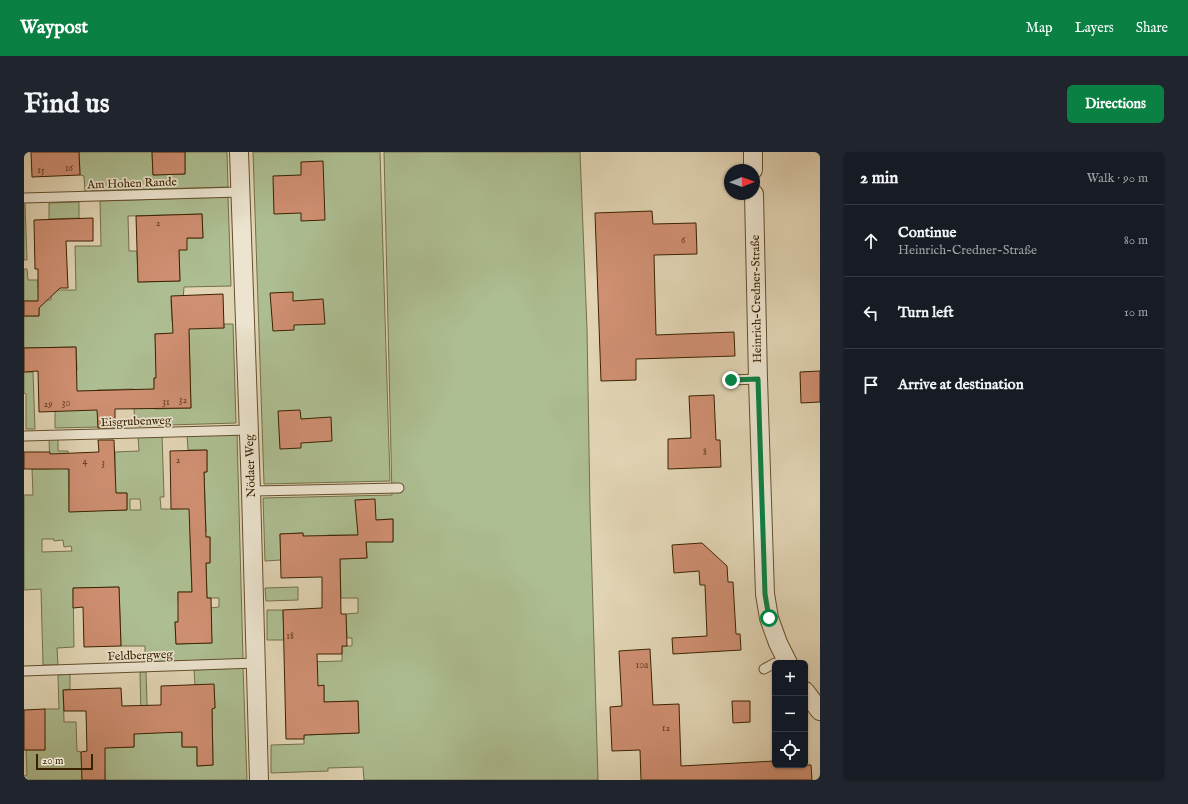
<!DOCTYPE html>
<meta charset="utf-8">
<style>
:root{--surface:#171b24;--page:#20242c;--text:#f1f3f6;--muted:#9ea1a6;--line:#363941;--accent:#0b8043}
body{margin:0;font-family:"IM FELL English",serif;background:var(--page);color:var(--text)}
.controls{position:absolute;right:12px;bottom:12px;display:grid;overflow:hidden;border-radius:6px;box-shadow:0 1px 3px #0004}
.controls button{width:36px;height:36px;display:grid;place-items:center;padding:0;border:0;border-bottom:1px solid var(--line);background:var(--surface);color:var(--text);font:20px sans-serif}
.compass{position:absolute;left:700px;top:12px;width:36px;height:36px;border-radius:50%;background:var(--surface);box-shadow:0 1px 3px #0004;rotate:89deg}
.scale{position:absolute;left:12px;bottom:10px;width:57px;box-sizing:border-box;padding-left:4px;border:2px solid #3a2200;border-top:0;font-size:11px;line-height:14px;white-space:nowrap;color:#3a2200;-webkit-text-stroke:3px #ece4cf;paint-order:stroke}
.stop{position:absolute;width:12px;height:12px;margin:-9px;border:3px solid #0b8043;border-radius:50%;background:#fff}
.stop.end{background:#0b8043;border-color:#fff;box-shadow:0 1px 4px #0008}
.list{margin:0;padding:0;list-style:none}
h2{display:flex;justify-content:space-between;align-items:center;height:52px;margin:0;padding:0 16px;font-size:17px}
h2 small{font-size:13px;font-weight:400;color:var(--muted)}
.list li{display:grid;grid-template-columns:26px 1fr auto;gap:12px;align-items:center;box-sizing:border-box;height:72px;padding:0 16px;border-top:1px solid var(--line)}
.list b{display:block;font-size:15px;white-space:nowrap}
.list p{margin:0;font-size:13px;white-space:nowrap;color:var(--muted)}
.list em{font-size:13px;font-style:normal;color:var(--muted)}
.icon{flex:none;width:22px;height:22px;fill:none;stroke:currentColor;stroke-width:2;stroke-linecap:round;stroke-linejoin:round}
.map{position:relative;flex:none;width:796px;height:628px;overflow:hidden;border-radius:6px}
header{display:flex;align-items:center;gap:24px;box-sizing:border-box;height:56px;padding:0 20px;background:var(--accent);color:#fff}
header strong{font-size:19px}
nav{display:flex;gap:22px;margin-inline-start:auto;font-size:14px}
.intro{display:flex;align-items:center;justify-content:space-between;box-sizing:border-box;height:96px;padding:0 24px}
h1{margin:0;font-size:28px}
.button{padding:10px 18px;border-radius:6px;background:var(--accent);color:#fff;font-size:14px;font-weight:700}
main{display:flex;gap:24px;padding:0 24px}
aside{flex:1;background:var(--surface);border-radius:6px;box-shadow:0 1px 3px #0004}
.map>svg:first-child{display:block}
.green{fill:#adbe92;stroke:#747049;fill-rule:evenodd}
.building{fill:#cf8f72;stroke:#3a2200}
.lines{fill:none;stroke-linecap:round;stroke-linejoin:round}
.lane-casing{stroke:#644f2d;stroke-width:11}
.street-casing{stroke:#644f2d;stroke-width:20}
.lane{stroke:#ece4cf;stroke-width:9}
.street{stroke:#ece4cf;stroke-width:18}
.route{stroke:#0b8043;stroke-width:5}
.labels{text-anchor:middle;stroke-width:3.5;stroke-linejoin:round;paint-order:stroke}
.number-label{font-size:10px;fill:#5f3d1c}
.street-label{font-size:12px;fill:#3a2200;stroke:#ece4cf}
</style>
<header>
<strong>Waypost</strong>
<nav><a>Map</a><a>Layers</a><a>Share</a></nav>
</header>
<div class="intro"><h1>Find us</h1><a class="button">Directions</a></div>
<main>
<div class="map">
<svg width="796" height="628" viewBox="0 0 796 628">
<rect width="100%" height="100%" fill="#e2d5b5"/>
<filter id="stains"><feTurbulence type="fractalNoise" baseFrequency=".005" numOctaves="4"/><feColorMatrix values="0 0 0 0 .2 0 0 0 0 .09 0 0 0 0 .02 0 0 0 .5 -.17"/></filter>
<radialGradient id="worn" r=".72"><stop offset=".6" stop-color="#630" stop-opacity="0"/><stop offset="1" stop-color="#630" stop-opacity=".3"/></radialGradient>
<path class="green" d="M 55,0 L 128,0 L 129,23 L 161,22 L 161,0 L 203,0 L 204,35 L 61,39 L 60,24 L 56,23 Z
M 229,0 L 356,0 L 366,329 L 240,332 Z
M 360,0 L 556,0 L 563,177 L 566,355 L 574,628 L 340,628 L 339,615 L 304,616 L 304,619 L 247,621 L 247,593 L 280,592 L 280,583 L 335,581 L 334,549 L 300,550 L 300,534 L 294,534 L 284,510 L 318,509 L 318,494 L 328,494 L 328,486 L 323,486 L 322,462 L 334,461 L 334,446 L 317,446 L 316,407 L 343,406 L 342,383 L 304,383 L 279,394 L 279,381 L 256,382 L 257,408 L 241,409 L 239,346 L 368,343 ZM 369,367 L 369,389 L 349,390 L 348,368 Z
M 204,45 L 207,134 L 160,135 L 159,148 L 147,148 L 148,169 L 182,168 L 200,176 L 200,172 L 209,172 L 212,271 L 111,274 L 109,237 L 73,238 L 74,275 L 31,276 L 31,259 L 39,219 L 53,218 L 52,195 L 0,196 L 0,164 L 15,164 L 15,149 L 0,149 L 0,117 L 3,117 L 4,128 L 14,128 L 14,136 L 17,148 L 27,148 L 27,138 L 52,138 L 51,94 L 77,94 L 76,49 ZM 178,62 L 179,86 L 163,86 L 155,98 L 156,129 L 114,130 L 113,99 L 105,99 L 104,64 ZM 165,181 L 167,256 L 131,257 L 130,226 L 133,226 L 131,182 Z
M 55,50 L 55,66 L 25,67 L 25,51 Z
M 0,51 L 1,51 L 3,108 L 0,108 Z
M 0,207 L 0,220 L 9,220 L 11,277 L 2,277 L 2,242 L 0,241 Z
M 213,281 L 219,507 L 121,510 L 121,494 L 97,494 L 95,435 L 49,436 L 50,495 L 33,496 L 34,513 L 19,513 L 17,437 L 0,438 L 0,343 L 9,343 L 8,317 L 26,317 L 25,286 L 34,285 L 34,299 L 44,299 L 45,359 L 103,358 L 103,341 L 87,341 L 91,323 L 91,300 L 115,299 L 114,283 L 138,282 L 140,345 L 136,345 L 137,357 L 153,357 L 165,350 L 182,380 L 180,320 L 183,320 L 183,298 L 164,298 L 163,282 ZM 106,347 L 116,347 L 117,358 L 106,358 ZM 186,385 L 186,411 L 182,411 L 183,446 L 195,446 L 195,455 L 186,456 L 188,491 L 152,492 L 151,470 L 169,470 L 154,450 L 154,440 L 168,440 L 166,386 ZM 18,387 L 30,387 L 30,389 L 39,388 L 40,395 L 47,394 L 48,399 L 18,400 Z
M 274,435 L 274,448 L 242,449 L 241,436 Z
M 243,458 L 259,458 L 260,488 L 243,488 Z
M 219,516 L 223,628 L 81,628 L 80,596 L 110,595 L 110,577 L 117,564 L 116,520 L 122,520 L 124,581 L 157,564 L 158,595 L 173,595 L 173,614 L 189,613 L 188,557 L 191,556 L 190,533 L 171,533 L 170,518 Z
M 46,522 L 46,537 L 39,538 L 40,570 L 52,570 L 53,599 L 57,600 L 58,628 L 0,628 L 0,624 L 3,623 L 2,598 L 21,598 L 20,557 L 35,557 L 34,523 Z"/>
<path class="building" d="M 7,0 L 55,0 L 56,23 L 8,25 Z
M 128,0 L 161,0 L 161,22 L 129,23 Z
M 299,9 L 301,68 L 277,69 L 277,61 L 250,62 L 249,24 L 277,23 L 277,10 Z
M 628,59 L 629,72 L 672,71 L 673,102 L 630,103 L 632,183 L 710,180 L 711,204 L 612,207 L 612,228 L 577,229 L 571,61 Z
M 178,62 L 179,86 L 163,86 L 163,98 L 155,98 L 156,129 L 114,130 L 112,64 Z
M 69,66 L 69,89 L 42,89 L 44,136 L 36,136 L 15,156 L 15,164 L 0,164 L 0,149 L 14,149 L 14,117 L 11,117 L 10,68 Z
M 269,140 L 269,149 L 299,147 L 301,172 L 270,173 L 270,178 L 249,179 L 246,141 Z
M 199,142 L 200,176 L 165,177 L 167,256 L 91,257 L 91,274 L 90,274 L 90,276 L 74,276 L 73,258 L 15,260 L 14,219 L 0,220 L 0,196 L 52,195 L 53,239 L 130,237 L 130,226 L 132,226 L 131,182 L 149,181 L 147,144 Z
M 796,219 L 796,250 L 777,251 L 776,220 Z
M 690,243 L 692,288 L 696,288 L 697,315 L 644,317 L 644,287 L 667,286 L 665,244 Z
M 276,258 L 277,267 L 307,265 L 308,289 L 277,291 L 277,296 L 256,297 L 254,259 Z
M 74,288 L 90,288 L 92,341 L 103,341 L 103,358 L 45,360 L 45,317 L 0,317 L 0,300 L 26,300 L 26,302 L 75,300 Z
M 183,298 L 183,320 L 180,320 L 182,385 L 186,385 L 186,411 L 182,411 L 183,446 L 187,446 L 188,491 L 152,492 L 151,470 L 154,470 L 154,440 L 168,440 L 165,357 L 147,357 L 146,299 Z
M 351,347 L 352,368 L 369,367 L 369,390 L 342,390 L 343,406 L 316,407 L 317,462 L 322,462 L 323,494 L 318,494 L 318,502 L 293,502 L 294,534 L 300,533 L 300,550 L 334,549 L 335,581 L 280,583 L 280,587 L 262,587 L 259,458 L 298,456 L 298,425 L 257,426 L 256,382 L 279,381 L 279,384 L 334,383 L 331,348 Z
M 678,391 L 703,414 L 704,430 L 709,430 L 712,482 L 716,482 L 717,498 L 649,502 L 648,486 L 683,484 L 681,433 L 676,433 L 675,419 L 650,421 L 648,393 Z
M 95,435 L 97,494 L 60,495 L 59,455 L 49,456 L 49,436 Z
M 626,497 L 629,553 L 655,552 L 657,614 L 751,609 L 751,613 L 787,613 L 788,628 L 617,628 L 616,598 L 588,599 L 586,555 L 598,554 L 595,499 Z
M 190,532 L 191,556 L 188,557 L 189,613 L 173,614 L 173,595 L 158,595 L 158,580 L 110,582 L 110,595 L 81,596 L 81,628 L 58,628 L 57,600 L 63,599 L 62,559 L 40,559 L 39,538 L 97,536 L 98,554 L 137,553 L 137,534 Z
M 708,549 L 726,549 L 726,570 L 709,571 Z
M 21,557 L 21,598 L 0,598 L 0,558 Z"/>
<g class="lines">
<g class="lane-casing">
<path id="lane" d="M 0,46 L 216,40
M 707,228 L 734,227
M 0,284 L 225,278
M 227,339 L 375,336
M 740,517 L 751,511
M 0,519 L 232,511"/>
</g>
<g class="street-casing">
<path id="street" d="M 215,0 L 227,339 L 235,628
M 729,0 L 729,18
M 730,42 L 734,227 L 741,442 L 745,466 L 754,491 L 764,511
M 781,539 L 796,559"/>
</g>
<use href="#lane" class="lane"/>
<use href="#street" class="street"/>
</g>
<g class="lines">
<path class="route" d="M 707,228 L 734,227 L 741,442 L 745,466"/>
</g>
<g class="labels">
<g class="number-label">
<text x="45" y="19">16</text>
<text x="17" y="21">15</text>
<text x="134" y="74">2</text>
<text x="659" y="91">6</text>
<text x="159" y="251">32</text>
<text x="142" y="253">31</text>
<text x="42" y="254">30</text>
<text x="24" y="255">29</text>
<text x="681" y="303">8</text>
<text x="154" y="311">2</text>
<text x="61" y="312">4</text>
<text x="79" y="314">3</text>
<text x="266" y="487">18</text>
<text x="618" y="516">10a</text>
<text x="642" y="579">12</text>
</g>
<g class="street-label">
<text transform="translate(108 31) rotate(-2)" y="4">Am Hohen Rande</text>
<text transform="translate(732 147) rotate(-91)" y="4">Heinrich-Credner-Straße</text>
<text transform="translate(112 269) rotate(-2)" y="4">Eisgrubenweg</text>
<text transform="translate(226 314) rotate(-92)" y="4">Nödaer Weg</text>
<text transform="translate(116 503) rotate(-2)" y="4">Feldbergweg</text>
</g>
</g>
<rect width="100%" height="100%" filter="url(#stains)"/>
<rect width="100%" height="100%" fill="url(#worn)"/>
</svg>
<div class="controls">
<button>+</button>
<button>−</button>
<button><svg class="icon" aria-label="locate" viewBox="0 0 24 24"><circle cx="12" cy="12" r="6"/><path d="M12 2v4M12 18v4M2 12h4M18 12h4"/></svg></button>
</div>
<svg class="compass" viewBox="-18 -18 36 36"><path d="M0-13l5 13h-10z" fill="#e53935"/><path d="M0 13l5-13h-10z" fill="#9ea1a6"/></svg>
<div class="scale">20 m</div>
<div class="stop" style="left:745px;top:466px"></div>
<div class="stop end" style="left:707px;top:228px"></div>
</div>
<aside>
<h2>2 min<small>Walk · 90 m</small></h2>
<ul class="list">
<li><svg class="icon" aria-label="ahead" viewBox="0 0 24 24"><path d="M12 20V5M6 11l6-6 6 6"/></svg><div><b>Continue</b><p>Heinrich-Credner-Straße</p></div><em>80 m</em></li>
<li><svg class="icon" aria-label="left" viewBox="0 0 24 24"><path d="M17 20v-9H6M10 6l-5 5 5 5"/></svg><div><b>Turn left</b></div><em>10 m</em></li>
<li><svg class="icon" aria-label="arrive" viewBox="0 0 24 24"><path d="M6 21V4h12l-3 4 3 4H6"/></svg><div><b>Arrive at destination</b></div></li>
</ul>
</aside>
</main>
